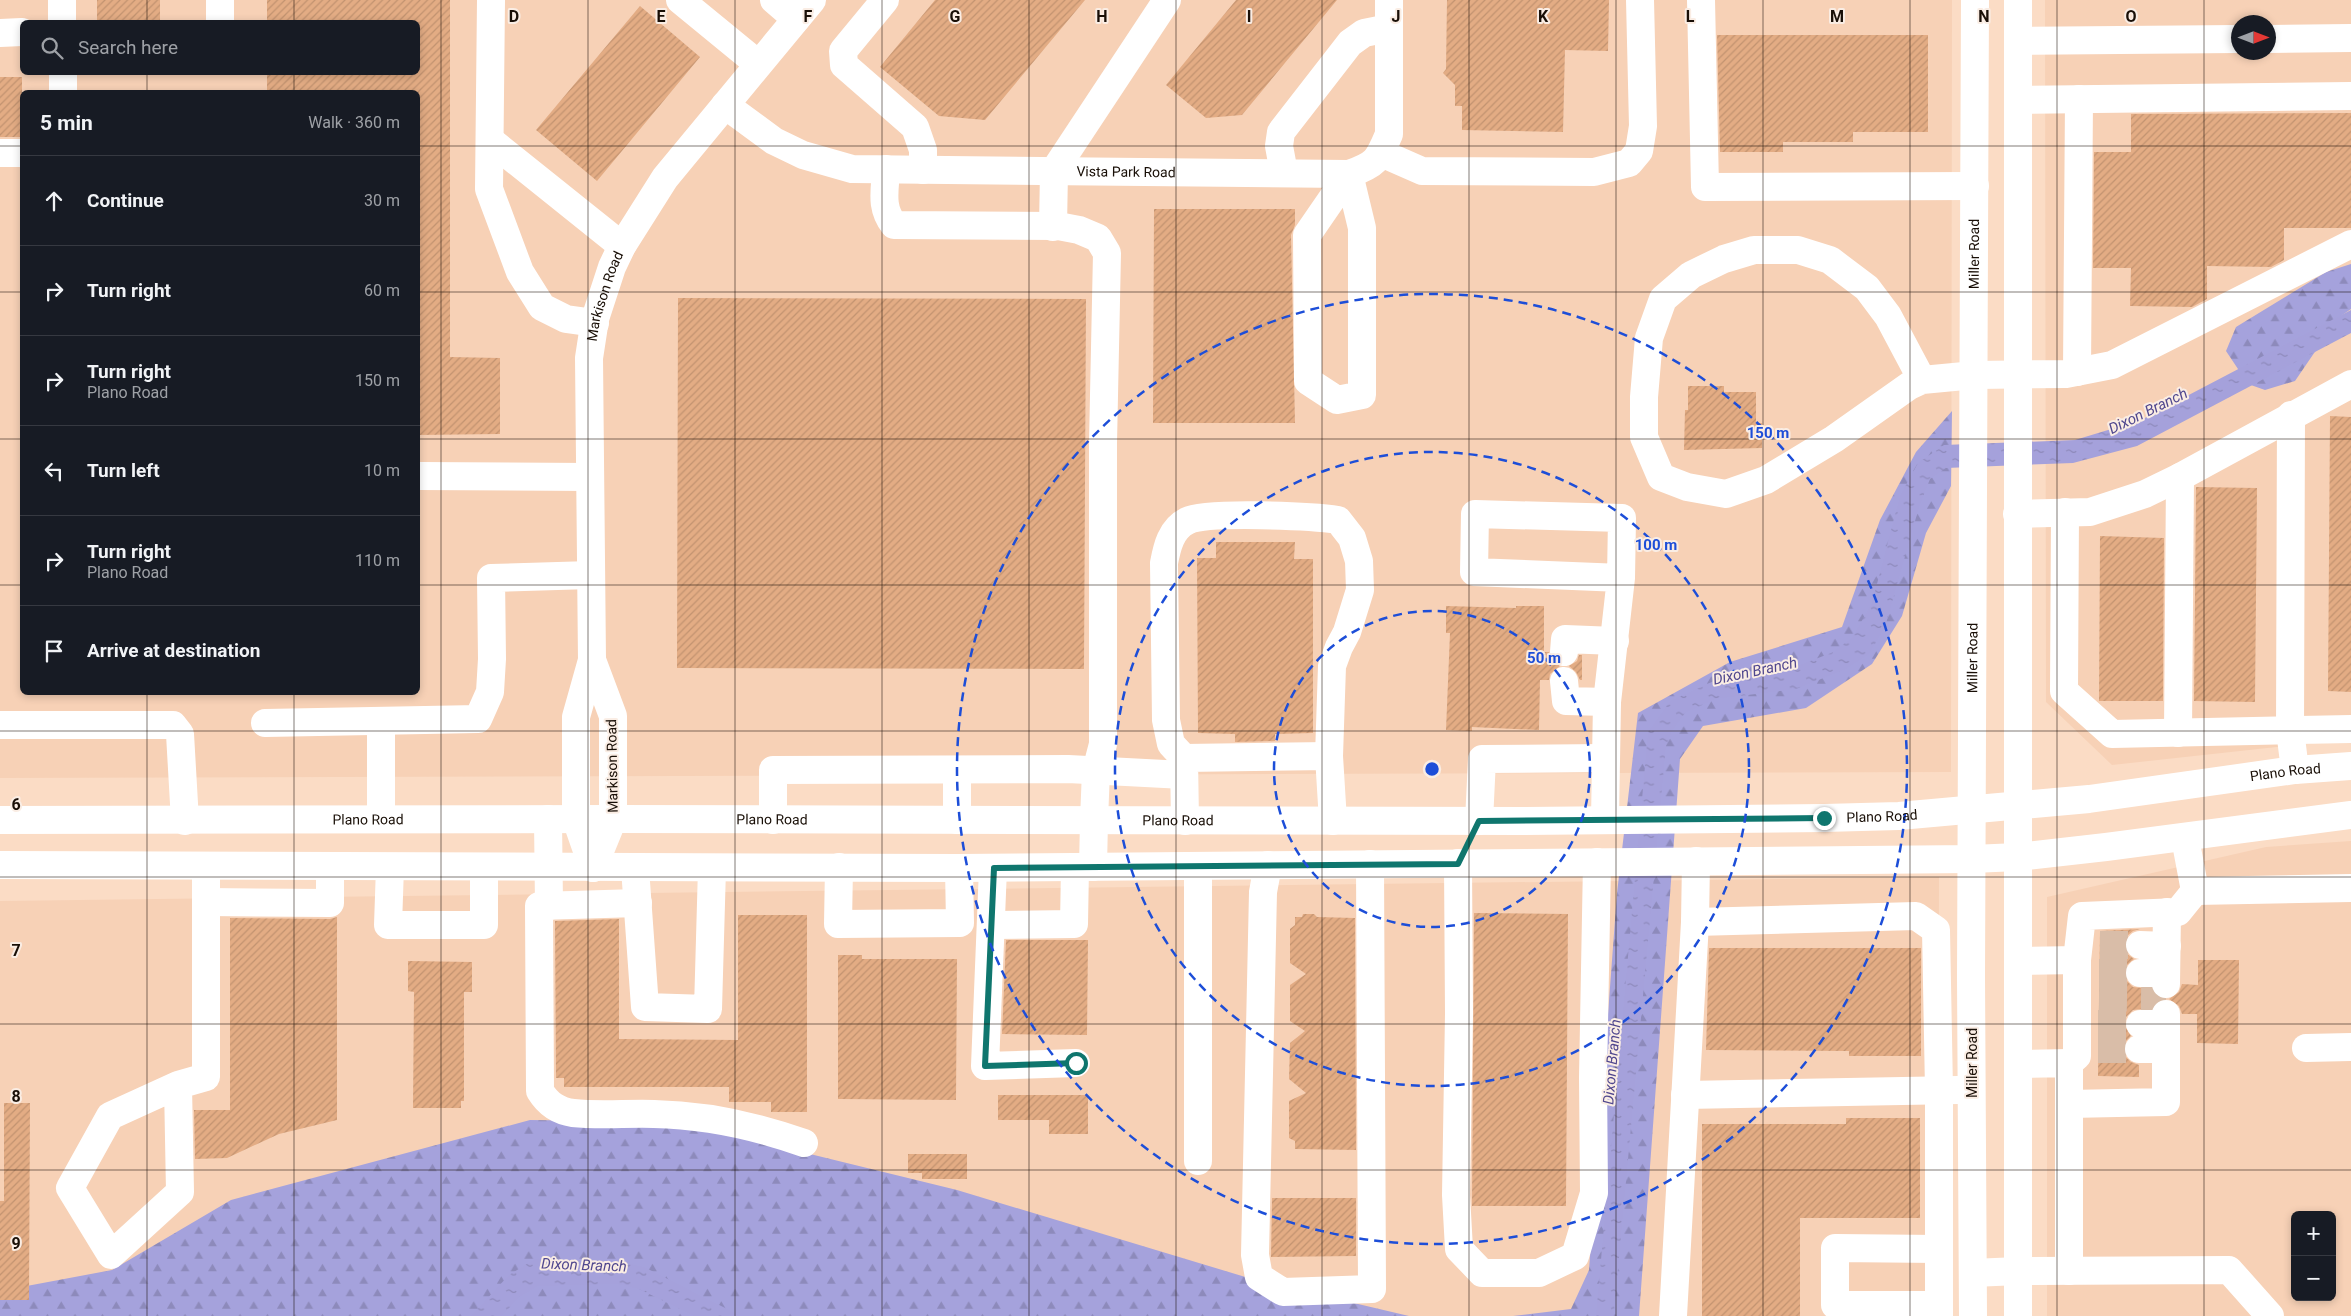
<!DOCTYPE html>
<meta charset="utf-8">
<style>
:root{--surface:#171b24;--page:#20242c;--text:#f1f3f6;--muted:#9ea1a6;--line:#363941}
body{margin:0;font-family:Roboto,sans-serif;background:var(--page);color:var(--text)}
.controls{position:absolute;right:15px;bottom:15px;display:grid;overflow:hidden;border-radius:8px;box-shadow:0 2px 8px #0003}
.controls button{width:45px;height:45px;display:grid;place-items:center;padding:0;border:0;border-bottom:1px solid var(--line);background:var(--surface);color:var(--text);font:25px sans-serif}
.compass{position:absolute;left:2231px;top:15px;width:45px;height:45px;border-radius:50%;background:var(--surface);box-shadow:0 2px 8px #0003;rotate:90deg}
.stop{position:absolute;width:15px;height:15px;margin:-11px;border:4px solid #0f766e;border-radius:50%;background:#fff}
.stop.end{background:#0f766e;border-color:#fff;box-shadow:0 1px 5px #0008}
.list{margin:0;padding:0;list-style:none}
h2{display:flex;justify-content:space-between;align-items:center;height:65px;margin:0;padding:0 20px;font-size:21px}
h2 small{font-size:16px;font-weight:400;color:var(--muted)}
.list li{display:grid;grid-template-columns:32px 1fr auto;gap:15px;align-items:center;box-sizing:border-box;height:90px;padding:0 20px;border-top:1px solid var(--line)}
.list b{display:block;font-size:19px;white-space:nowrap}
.list p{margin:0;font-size:16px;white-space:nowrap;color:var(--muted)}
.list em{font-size:16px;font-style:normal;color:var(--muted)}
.icon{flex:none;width:28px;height:28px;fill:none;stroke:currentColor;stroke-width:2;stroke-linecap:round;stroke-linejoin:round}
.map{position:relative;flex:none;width:2351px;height:1316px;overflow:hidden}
.search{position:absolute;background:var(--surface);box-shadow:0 2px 8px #0003;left:20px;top:20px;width:400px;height:55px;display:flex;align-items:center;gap:12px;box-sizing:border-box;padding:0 18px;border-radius:8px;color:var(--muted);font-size:19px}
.panel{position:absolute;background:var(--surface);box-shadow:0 2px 8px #0003;left:20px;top:90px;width:400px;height:605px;border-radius:8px}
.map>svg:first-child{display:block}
.built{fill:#f7d1b6;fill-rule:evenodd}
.forest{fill:url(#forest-firs)}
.water{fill:url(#water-ripples)}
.building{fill:url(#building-hatch)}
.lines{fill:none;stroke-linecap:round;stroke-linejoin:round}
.minor-tunnel{stroke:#d9bda8;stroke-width:28;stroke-dasharray:28 14;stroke-linecap:butt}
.minor{stroke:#fff;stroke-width:28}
.major{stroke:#fff;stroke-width:28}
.route{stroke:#0f766e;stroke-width:6}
.grid{fill:none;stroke:#190f07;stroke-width:1;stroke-opacity:0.55}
.ring{fill:none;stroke:#1d4ed8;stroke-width:2.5;stroke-dasharray:9 6}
.labels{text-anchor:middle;stroke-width:4;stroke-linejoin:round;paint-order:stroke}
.street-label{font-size:14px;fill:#190f07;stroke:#faede4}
.water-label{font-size:15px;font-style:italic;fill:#50478e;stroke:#faede4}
.grid-label{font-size:16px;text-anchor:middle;font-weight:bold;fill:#190f07;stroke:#faede4;stroke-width:4;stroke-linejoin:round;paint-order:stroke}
.centre{fill:#1d4ed8;stroke:#faede4;stroke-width:2.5}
.ring-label{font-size:15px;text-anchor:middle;font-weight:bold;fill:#1d4ed8;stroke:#faede4;stroke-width:4;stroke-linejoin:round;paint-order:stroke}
</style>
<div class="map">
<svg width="2351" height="1316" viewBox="0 0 2351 1316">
<defs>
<pattern id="forest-firs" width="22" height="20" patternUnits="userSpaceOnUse" patternTransform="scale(1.25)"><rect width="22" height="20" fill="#a5a2dc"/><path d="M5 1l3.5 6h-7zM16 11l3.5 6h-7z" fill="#8d8abb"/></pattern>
<pattern id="water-ripples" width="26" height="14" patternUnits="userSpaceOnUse" patternTransform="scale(1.25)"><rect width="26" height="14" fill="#a5a1db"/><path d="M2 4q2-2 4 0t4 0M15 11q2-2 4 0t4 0" fill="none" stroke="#8d89ba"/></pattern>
<pattern id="building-hatch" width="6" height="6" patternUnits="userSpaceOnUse" patternTransform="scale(1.25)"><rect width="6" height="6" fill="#e3ac84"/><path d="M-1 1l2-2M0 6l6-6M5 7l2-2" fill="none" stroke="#c29370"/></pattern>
</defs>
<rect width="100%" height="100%" fill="#fbdcc5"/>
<path class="built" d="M 0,0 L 1952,0 L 1951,772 L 0,778 ZM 22,22 L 418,22 L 418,72 L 22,72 ZM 22,92 L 418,92 L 418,692 L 22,692 Z
M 2045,0 L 2351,0 L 2351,739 L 2112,765 L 2046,702 ZM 2238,22 L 2268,22 L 2268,52 L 2238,52 Z
M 2351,841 L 2351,1316 L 2047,1316 L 2047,897 L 2266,847 ZM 2295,1215 L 2332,1215 L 2332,1297 L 2295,1297 Z
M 1939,877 L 1938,1316 L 0,1316 L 0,901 Z"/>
<path class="forest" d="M 2351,264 L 2351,309 L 2338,318 L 2295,381 L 2265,390 L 2248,384 L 2226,351 L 2236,327 L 2326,272 Z
M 1952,411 L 1951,486 L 1926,533 L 1902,616 L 1872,664 L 1806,708 L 1703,726 L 1680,759 L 1639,1316 L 1513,1316 L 1571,1309 L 1589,1270 L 1617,893 L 1638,713 L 1730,662 L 1842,627 L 1880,520 L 1916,452 Z
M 530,1120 L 679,1122 L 957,1190 L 1252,1279 L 1409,1316 L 0,1316 L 0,1291 L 112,1270 L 231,1200 Z"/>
<path class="water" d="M 2351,310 L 2351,333 L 2137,446 L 2073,463 L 1946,468 L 1930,479 L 1919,507 L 1885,627 L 1869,654 L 1846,669 L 1796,689 L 1715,699 L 1685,713 L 1672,731 L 1666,745 L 1614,1312 L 1613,1316 L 1596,1316 L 1648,732 L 1670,701 L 1714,681 L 1787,670 L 1831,653 L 1852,638 L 1872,603 L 1900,496 L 1918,463 L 1944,445 L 2075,440 L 2141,420 Z
M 535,1259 L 621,1262 L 644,1267 L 741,1316 L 694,1316 L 639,1289 L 617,1284 L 538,1286 L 519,1297 L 502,1316 L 471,1316 L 509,1275 Z"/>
<path class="building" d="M 97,0 L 160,0 L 160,22 L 97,22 Z
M 267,0 L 450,0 L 450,357 L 500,358 L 500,434 L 418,435 L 418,92 L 267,92 L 267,72 L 418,72 L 418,22 L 267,22 Z
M 935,0 L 1085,0 L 985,120 L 939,116 L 880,67 Z
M 1236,0 L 1337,0 L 1242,115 L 1206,118 L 1166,85 Z
M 1447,0 L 1609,0 L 1608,51 L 1565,50 L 1563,132 L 1462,130 L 1462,106 L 1455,106 L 1455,85 L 1443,73 L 1446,69 Z
M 640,6 L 700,57 L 597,181 L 536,130 Z
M 1717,35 L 1928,35 L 1928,132 L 1853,132 L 1853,142 L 1783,142 L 1783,152 L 1720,152 Z
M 0,77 L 22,77 L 22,137 L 0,137 Z
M 2351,113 L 2351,228 L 2284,228 L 2284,260 L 2271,267 L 2207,266 L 2207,299 L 2192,307 L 2130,306 L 2131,268 L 2093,268 L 2094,152 L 2131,152 L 2131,114 Z
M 1154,209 L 1295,209 L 1295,225 L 1291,235 L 1295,423 L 1153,423 Z
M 678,298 L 1086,299 L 1084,669 L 677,668 Z
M 1688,386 L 1724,386 L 1724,392 L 1756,392 L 1756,423 L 1762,423 L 1762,448 L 1684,450 L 1685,410 L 1688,410 Z
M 2330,416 L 2351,417 L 2351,692 L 2328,691 Z
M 2196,487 L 2257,488 L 2255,702 L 2194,701 Z
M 2100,536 L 2164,538 L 2163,701 L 2099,701 Z
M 1216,542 L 1295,542 L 1294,559 L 1313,559 L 1313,733 L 1275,734 L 1275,741 L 1235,742 L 1235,734 L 1198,733 L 1197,558 L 1216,558 Z
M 1446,606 L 1516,608 L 1516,606 L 1544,606 L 1544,652 L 1549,652 L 1550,659 L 1560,666 L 1550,674 L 1549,680 L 1540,680 L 1539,730 L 1472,727 L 1472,731 L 1446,730 L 1450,633 L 1446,633 Z
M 1579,655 L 1582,655 L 1582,680 L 1580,680 L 1576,672 L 1569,666 L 1577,661 Z
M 1474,913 L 1568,914 L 1566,1206 L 1472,1206 Z
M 1303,914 L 1314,914 L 1317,917 L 1355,918 L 1356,1150 L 1295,1149 L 1295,1141 L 1289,1138 L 1289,1101 L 1306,1093 L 1289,1079 L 1290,1043 L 1305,1031 L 1290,1021 L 1290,985 L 1306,974 L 1290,963 L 1290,929 L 1295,925 L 1295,917 L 1302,917 Z
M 738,915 L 807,915 L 807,1112 L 771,1112 L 771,1102 L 729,1102 L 729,1087 L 564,1087 L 564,1078 L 556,1078 L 555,921 L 619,919 L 619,1039 L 738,1040 Z
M 337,917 L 337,1120 L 279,1134 L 227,1158 L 195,1159 L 194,1110 L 230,1110 L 230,918 L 330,919 Z
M 2140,929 L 2133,931 L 2127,936 L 2124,944 L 2126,953 L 2134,959 L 2126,966 L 2124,973 L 2126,980 L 2133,987 L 2152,989 L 2158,997 L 2163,999 L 2158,1001 L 2152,1008 L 2133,1010 L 2126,1017 L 2124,1024 L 2131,1036 L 2125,1042 L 2123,1049 L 2125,1056 L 2131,1062 L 2139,1065 L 2139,1077 L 2098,1076 L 2100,931 Z
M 1006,940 L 1088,940 L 1087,1035 L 1002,1034 Z
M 1709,948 L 1921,948 L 1921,1056 L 1849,1056 L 1849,1051 L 1706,1050 Z
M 838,955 L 862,955 L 862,959 L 957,959 L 956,1100 L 838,1099 Z
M 2198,960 L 2239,960 L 2238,1044 L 2197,1043 L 2197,1014 L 2182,1014 L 2179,1006 L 2169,999 L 2179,992 L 2182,984 L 2198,985 Z
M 408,961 L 472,962 L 472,992 L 464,992 L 464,1101 L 461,1101 L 461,1108 L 413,1108 L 414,992 L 408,991 Z
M 998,1095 L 1088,1095 L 1088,1134 L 1049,1134 L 1049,1120 L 998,1120 Z
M 4,1103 L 30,1103 L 29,1300 L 0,1300 L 0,1201 L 4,1201 Z
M 1846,1118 L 1920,1118 L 1920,1218 L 1800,1218 L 1800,1316 L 1702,1316 L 1702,1124 L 1846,1124 Z
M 908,1154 L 967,1154 L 967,1179 L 922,1179 L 922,1173 L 908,1173 Z
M 1272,1198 L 1356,1198 L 1356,1256 L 1271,1257 Z"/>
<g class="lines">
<path class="minor-tunnel" d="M 2100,945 L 2140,945
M 2099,973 L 2140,973
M 2099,997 L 2166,998
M 2098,1024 L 2140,1024
M 2098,1049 L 2139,1049"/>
<g class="minor">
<path d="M 62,0 L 62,22"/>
<path d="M 220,0 L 220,22"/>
<path d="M 491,0 L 489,189 L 520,272 L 542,307 L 566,319 L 595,323"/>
<path d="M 680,0 L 758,64"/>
<path d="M 774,0 L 796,19"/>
<path d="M 885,0 L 843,51 L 844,65 L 915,127 L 923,150 L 923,170"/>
<path d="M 1701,0 L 1705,187 L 1975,186"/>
<path d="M 0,33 L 22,32"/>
<path d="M 2268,39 L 2351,38"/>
<path d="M 2018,41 L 2238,39"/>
<path d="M 63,72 L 63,92"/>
<path d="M 2018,100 L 2351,96"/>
<path id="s1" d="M 725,105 L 774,141 L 803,155 L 852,169 L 1349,174 C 1377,164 1378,160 1389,134 L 1389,0"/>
<path d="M 491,141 L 622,246"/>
<path d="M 0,153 L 22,153"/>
<path d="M 1381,153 L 1422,171 L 1594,172 L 1629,163 L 1639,151 L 1643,126 L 1640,0"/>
<path d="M 886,169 C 885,191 880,207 894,225 L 1058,226 L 1079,230 L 1098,238 L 1107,253 L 1103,443 L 1103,744 L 1096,771 L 1094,820"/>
<path d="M 1284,173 L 1279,146 L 1281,132 L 1350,43 L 1364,33 L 1389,28"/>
<path d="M 1349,174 L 1362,228 L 1362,395 L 1337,400 L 1308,381 L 1307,235 Z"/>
<path d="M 1053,227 L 1054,171 L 1167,0"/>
<path d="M 2077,372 L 2079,99"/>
<path d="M 1922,380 L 1888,316 L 1867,288 L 1830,260 L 1798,250 L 1754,250 L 1724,259 L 1691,275 L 1663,299 L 1649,338 L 1644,397 L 1644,437 L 1661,477 L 1687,487 L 1726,494 L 1766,480 L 1834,439 L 1909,386 L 1922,380 L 1975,375 L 2066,374 L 2112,365 L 2351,244"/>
<path d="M 2291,415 L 2290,730 L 2295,770"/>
<path d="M 418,476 L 590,477"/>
<path d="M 2065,512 L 2064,691 L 2112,734 L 2351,729"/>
<path d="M 2017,514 L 2090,512 L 2145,494 L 2180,477 L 2351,384"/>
<path d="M 1564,652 L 1565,639 L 1615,641"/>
<path d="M 592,660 L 613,716 L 613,819 L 593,868"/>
<path d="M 1564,681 L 1566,701 L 1607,702"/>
<path d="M 381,721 L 381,819"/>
<path d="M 265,723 L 478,719 L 490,692 L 492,659 L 491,578 L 591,575"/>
<path d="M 0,725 L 173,725 L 180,734 L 185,821"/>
<path d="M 2178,733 L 2180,477"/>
<path d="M 1184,758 L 1171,744 L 1166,720 L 1164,563 C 1167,547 1171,529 1187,521 C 1207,511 1313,516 1338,520 L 1352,538 L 1359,561 L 1360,590 L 1347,632 L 1339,647 L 1332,666 L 1329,756"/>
<path d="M 957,770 L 957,820"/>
<path d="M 548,819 L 549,906"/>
<path d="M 773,820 L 773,770 L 1068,769 L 1184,775"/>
<path d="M 1605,820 L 1607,702 L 1621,578 L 1622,518 L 1475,514 L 1474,572 L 1621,578"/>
<path d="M 1185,821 L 1184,758 L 1329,756 L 1333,821"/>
<path d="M 1479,821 L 1482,759 L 1605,758"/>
<path d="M 2185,838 L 2195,891 L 2351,888"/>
<path d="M 1458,863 L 1459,1014 L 1456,1195 L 1459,1249 L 1482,1273 L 1539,1273 L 1575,1256 L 1594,1193 L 1593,1078 L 1597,862"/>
<path d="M 1268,865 L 1263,892 L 1255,1255 L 1259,1277 L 1283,1292 L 1372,1289 L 1370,864"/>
<path d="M 1198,866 L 1198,1161"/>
<path d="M 390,867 L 388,925 L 484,925 L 484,868"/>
<path d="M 839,867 L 838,924 L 960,923 L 959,868"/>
<path id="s2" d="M 593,868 L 576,819 L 576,717 L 592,660 L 589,358 L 595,319 L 612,267 L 622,246 L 665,178 L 812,0"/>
<path d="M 635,868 L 645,1007 L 708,1009 L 712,868"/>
<path d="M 993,868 L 985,1066 L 1076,1063"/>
<path d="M 206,902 L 330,903 L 330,867"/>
<path d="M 638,903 L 539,906 L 540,1091 C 548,1104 558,1111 573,1113 C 600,1116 628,1113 654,1114 C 705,1115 756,1126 804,1143"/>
<path d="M 1695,922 L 1916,916 L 1936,930 L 1939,1090 L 1939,1316"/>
<path d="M 991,925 L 1074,924 L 1075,867"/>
<path d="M 2140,945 L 2167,946"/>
<path d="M 2018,961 L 2077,960 L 2082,916 L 2178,912 L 2195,891"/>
<path d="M 2140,973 L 2166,973"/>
<path d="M 2166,984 L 2167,912"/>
<path d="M 2140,1024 L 2166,1024"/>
<path d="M 2306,1048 L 2351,1047"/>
<path d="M 2139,1049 L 2166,1049"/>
<path d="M 2069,1063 L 2077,1056 L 2077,960"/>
<path d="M 2018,1064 L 2069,1063 L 2069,1271"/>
<path d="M 178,1085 L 110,1116 L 70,1188 L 111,1255 L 180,1192 L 178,1085 L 206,1077 L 206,866"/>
<path d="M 1685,1095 L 1958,1090"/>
<path d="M 2069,1104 L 2166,1102 L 2166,1014"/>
<path d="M 1939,1249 L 1835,1248 L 1835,1305 L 1939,1305"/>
<path d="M 2018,1271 L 2229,1270 L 2270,1316"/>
<path d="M 1673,1316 L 1695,922 L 1696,861"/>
</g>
<g class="major">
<path d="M 2018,0 L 2018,1316"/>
<path id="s3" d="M 0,820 L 613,819 L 1525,821 L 1824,818 L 1899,816 L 2089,799 L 2295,770 L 2351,766"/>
<path d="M 0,865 L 959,868 L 1972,859 L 2018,857 L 2106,847 L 2351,815"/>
<path d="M 1093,867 L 1094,820"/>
<path d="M 1973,1273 L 2018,1271"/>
<path id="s4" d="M 1973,1316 L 1971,977 L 1975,0"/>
</g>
</g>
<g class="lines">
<path class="route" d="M 1076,1063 L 985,1066 L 994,868 L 1458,864 L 1479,821 L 1824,818"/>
</g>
<path class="grid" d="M 147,0 L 147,22M 294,0 L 294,22M 441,0 L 441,1316M 588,0 L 588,1316M 735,0 L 735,1316M 882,0 L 882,1316M 1029,0 L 1029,1316M 1176,0 L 1176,1316M 1322,0 L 1322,1316M 1469,0 L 1469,1316M 1616,0 L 1616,1316M 1763,0 L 1763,1316M 1910,0 L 1910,1316M 2057,0 L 2057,1316M 2204,0 L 2204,1316M 147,72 L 147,92M 294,72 L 294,92M 0,146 L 22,146M 418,146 L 2351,146M 0,292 L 22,292M 418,292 L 2351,292M 0,439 L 22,439M 418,439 L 2351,439M 0,585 L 22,585M 418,585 L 2351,585M 147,692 L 147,1316M 294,692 L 294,1316M 0,731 L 2351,731M 0,877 L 2351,877M 0,1024 L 2351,1024M 0,1170 L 2351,1170"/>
<g class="ring">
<circle cx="1432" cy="769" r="158"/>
<circle cx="1432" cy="769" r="317"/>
<circle cx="1432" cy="769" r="475"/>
</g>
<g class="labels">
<g class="street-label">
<text dy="5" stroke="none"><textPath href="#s1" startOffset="418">Vista Park Road</textPath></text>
<text dy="5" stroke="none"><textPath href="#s4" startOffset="1062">Miller Road</textPath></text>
<text dy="5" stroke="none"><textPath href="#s2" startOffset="579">Markison Road</textPath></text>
<text dy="5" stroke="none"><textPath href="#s4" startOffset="658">Miller Road</textPath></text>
<text transform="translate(612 766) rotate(-91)" y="5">Markison Road</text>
<text dy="5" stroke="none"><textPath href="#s3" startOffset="2288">Plano Road</textPath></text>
<text dy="5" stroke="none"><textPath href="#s3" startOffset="1882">Plano Road</textPath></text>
<text dy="5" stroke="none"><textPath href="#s3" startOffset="368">Plano Road</textPath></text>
<text dy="5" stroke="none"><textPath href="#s3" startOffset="772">Plano Road</textPath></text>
<text dy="5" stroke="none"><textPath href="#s3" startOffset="1178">Plano Road</textPath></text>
<text transform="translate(1972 1063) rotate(-90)" y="5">Miller Road</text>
</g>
<g class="water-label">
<text transform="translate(2148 411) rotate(-26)" y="5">Dixon Branch</text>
<text transform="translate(1755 671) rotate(-12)" y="5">Dixon Branch</text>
<text transform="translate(1612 1062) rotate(-85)" y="5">Dixon Branch</text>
<text transform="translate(584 1265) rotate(2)" y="5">Dixon Branch</text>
</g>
</g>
<g class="grid-label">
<text x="514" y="22">D</text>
<text x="661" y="22">E</text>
<text x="808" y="22">F</text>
<text x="955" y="22">G</text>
<text x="1102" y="22">H</text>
<text x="1249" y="22">I</text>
<text x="1396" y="22">J</text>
<text x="1543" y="22">K</text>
<text x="1690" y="22">L</text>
<text x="1837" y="22">M</text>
<text x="1984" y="22">N</text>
<text x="2131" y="22">O</text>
<text x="16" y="810">6</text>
<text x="16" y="956">7</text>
<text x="16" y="1102">8</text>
<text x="16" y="1249">9</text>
</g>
<circle cx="1432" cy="769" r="8" class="centre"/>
<g class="ring-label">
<text x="1768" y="438">150 m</text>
<text x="1656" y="550">100 m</text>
<text x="1544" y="663">50 m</text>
</g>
</svg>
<div class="controls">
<button>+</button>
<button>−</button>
</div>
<svg class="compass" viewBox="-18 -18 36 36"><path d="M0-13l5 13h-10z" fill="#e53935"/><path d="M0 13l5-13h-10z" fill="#9ea1a6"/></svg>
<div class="stop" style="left:1076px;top:1063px"></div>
<div class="stop end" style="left:1824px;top:818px"></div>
<div class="search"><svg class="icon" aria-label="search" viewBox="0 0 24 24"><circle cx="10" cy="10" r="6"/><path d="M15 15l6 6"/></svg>Search here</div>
<section class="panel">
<h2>5 min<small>Walk · 360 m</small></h2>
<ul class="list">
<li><svg class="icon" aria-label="ahead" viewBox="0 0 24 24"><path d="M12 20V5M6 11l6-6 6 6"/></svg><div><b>Continue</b></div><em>30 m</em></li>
<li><svg class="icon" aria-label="right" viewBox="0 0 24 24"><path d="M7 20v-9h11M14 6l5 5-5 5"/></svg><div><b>Turn right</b></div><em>60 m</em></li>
<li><svg class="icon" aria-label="right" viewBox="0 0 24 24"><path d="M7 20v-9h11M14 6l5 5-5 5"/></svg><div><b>Turn right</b><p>Plano Road</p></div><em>150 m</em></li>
<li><svg class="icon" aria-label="left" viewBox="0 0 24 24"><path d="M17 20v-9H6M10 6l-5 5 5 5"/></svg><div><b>Turn left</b></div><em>10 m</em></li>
<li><svg class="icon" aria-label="right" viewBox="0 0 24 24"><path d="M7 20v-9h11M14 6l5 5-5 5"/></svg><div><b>Turn right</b><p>Plano Road</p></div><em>110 m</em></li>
<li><svg class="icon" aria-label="arrive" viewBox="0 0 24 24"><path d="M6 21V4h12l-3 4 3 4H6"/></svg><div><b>Arrive at destination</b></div></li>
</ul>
</section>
</div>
